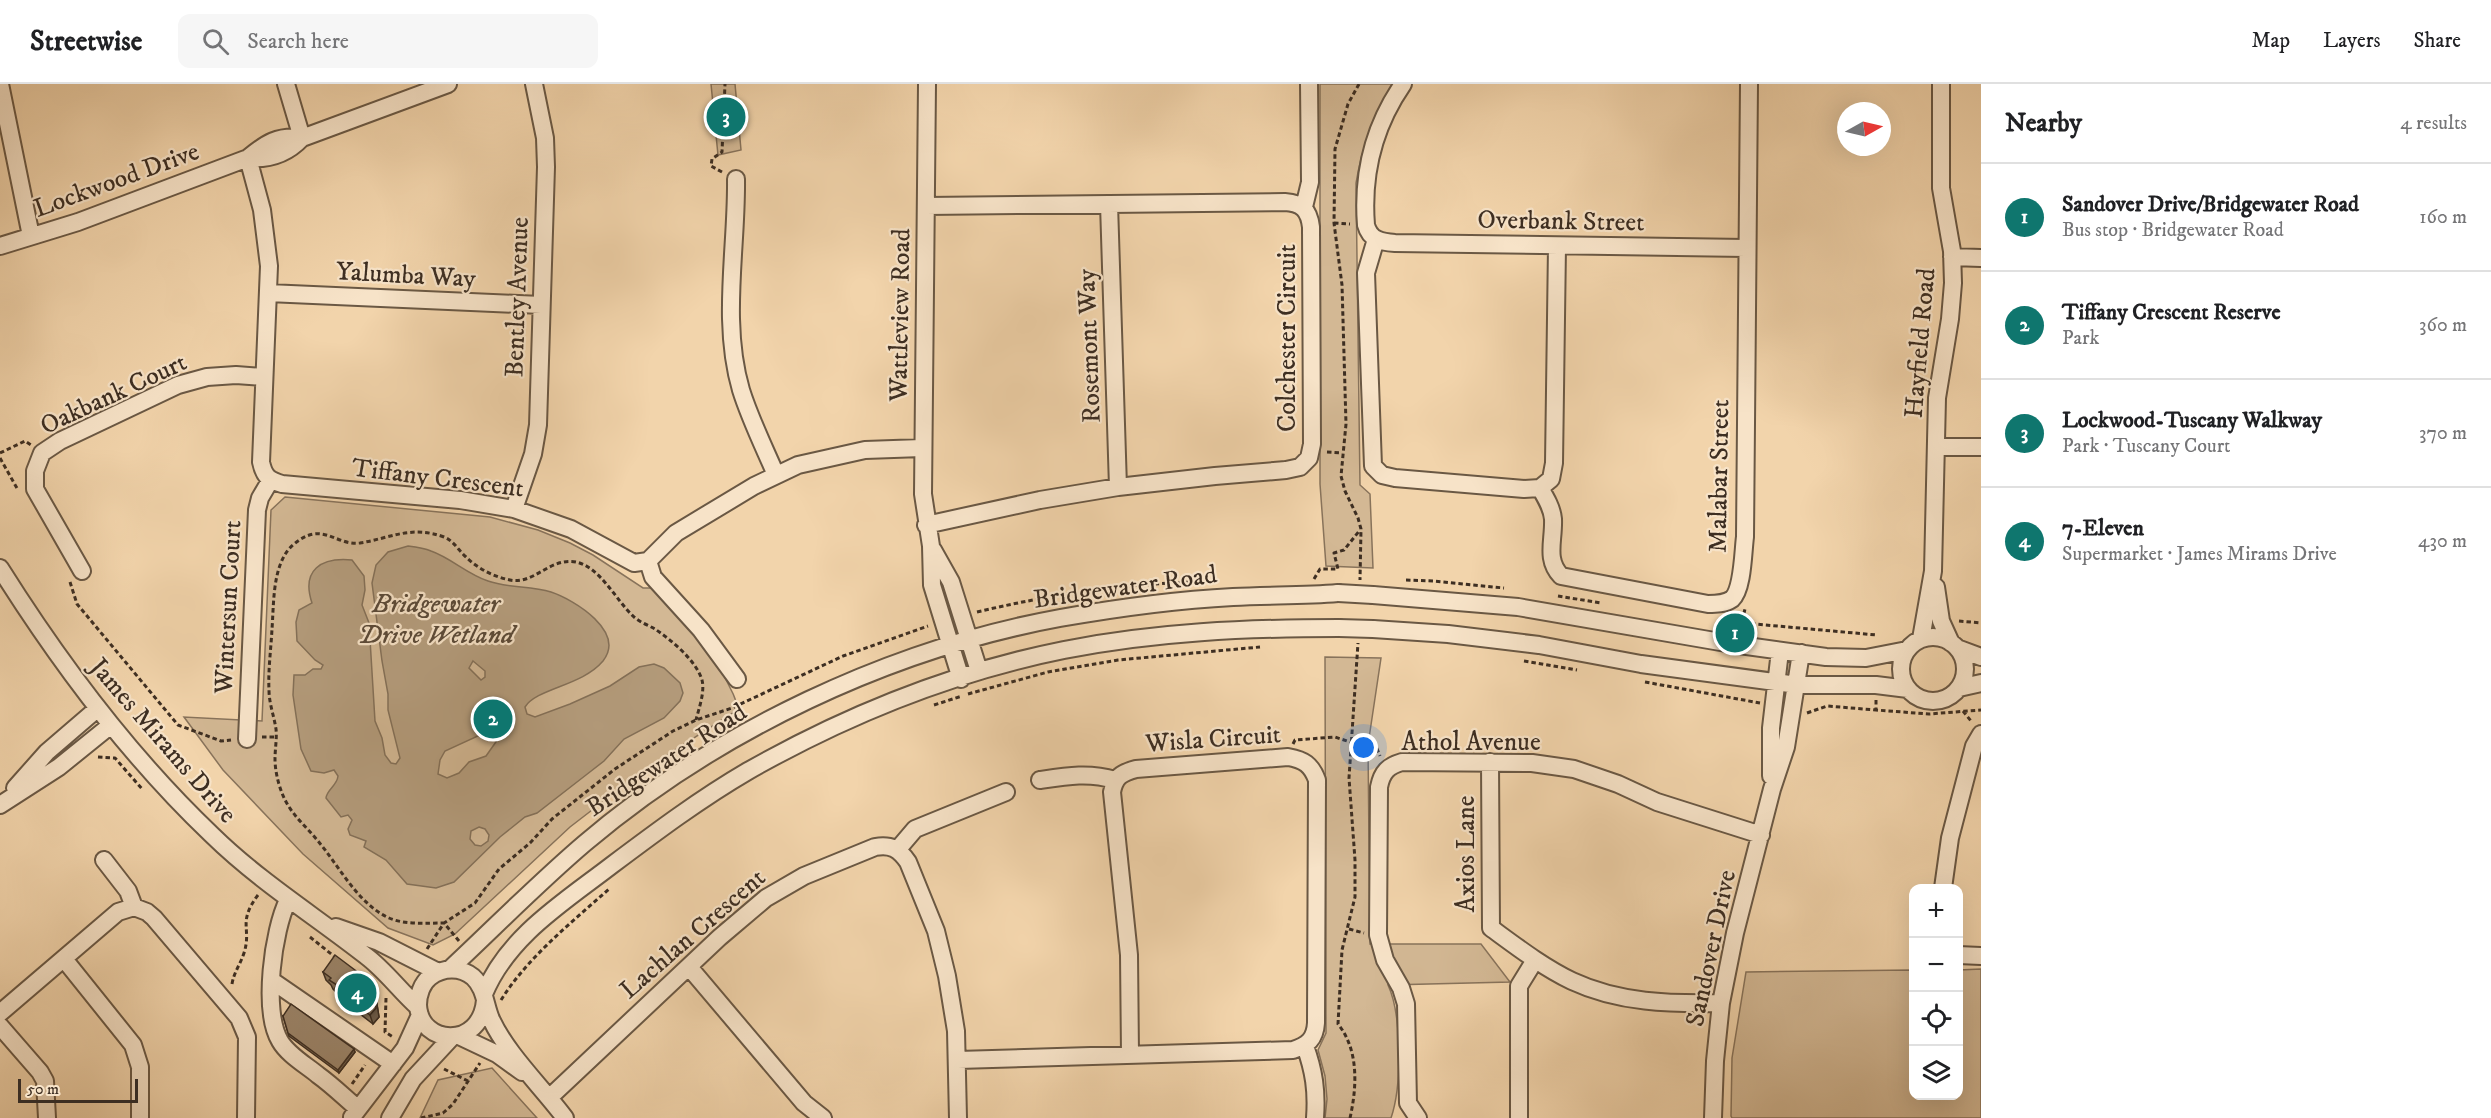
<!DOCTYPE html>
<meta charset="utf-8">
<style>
:root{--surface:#fff;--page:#f6f6f6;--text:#202124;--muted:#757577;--line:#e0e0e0;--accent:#0f766e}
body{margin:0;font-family:"IM FELL DW Pica",serif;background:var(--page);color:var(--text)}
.controls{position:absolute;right:18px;bottom:18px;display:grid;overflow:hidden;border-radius:12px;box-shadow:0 6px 24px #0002}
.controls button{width:54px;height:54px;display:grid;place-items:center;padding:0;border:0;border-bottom:2px solid var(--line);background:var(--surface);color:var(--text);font:30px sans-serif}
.compass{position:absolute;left:1837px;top:18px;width:54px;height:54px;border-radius:50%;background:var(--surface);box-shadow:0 6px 24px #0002;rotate:82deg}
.scale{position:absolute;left:18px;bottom:15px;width:120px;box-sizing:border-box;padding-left:6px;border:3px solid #3d2e22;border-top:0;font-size:16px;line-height:21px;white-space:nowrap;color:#3d2e22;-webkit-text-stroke:4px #f7e3c8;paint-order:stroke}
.you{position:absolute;left:1364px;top:664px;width:21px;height:21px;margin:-15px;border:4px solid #fff;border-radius:50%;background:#1a73e8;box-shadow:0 0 0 9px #1a73e833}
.badge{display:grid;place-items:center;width:39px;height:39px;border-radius:50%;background:var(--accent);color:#fff;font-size:20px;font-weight:700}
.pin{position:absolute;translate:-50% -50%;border:3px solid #fff;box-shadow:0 2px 6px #0006}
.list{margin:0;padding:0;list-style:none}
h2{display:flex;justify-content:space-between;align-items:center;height:78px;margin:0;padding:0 24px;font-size:26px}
h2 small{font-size:20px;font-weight:400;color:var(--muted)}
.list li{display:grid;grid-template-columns:39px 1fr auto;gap:18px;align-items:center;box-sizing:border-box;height:108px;padding:0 24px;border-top:2px solid var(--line)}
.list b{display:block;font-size:22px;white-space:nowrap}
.list p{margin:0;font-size:20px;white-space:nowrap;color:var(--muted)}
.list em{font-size:20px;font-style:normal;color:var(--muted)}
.icon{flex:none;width:33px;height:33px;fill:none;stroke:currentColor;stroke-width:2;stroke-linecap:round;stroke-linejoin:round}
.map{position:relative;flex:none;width:1981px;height:1034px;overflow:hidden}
header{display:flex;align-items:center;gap:36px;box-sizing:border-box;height:84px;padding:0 30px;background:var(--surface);border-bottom:2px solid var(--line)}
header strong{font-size:28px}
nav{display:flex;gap:33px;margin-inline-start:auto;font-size:21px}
.search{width:420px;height:54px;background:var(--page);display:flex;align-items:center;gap:15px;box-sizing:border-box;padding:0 21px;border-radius:12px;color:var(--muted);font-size:22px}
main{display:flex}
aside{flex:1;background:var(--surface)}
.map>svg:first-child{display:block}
.green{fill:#d3b894;stroke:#88735b;stroke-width:1.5}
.water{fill:#b49c7c;stroke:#847058;stroke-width:1.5;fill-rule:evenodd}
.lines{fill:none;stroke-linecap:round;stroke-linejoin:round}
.minor-casing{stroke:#6a5844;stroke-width:20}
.path{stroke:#3d2e22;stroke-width:3;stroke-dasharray:4.5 3;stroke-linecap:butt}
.minor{stroke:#f7e3c8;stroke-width:16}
.minor-bridge-casing{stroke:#6a5844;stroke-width:20;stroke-linecap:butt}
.minor-bridge{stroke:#f7e3c8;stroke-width:16}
.wall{fill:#85725a;stroke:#3d2e22;stroke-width:1.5}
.shaded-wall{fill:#6c5c4a;stroke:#3d2e22;stroke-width:1.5}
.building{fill:#9b8469;stroke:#3d2e22;stroke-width:1.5}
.labels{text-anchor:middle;stroke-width:4.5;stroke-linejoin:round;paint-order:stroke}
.street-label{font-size:26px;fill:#3d2e22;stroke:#f7e3c8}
.water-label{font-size:27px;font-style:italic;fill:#5b4a38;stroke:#f7e3c8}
</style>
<header>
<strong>Streetwise</strong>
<div class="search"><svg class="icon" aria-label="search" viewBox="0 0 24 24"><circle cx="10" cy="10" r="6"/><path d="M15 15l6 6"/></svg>Search here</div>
<nav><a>Map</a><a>Layers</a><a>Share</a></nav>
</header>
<main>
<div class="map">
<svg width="1981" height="1034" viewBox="0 0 1981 1034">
<rect width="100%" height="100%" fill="#f2d4ab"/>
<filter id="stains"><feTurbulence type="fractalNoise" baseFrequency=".00333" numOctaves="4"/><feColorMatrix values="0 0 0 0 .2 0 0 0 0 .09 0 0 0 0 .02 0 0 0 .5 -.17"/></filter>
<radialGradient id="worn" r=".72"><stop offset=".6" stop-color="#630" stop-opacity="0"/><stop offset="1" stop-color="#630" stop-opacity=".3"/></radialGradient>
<path class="green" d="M 711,0 L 735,0 L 741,66 L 718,71 Z
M 1320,0 L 1393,0 C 1373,31 1362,63 1356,99 L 1360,401 L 1370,410 L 1373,484 L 1326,482 L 1320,400 Z
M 285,413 L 490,433 L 538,446 L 570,459 L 593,471 L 643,504 L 652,504 C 686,540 723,577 739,625 L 644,686 L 570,743 L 455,850 L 433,861 L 388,844 L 303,770 L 223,686 L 184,633 L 262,637 L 271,426 Z
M 1325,573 L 1381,574 L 1368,661 L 1370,860 L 1481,860 L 1510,898 L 1388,901 C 1402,931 1402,1002 1391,1034 L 1325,1034 L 1327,1015 L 1325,992 L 1318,966 L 1326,949 Z
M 1981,885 L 1981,1034 L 1732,1034 L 1731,1032 L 1732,974 L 1746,888 L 1913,886 L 1914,1012 L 1958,1012 L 1959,886 Z
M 492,984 L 537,1034 L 420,1034 L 438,996 Z"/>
<path class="water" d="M 408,462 C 416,463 424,464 431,467 C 451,474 467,490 488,497 C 508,504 530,502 551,508 C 575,516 626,548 603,577 C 582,602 537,604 525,623 L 527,630 L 535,633 L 570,620 L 610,602 L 639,583 L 654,580 L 664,584 L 680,599 L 683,609 L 680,617 L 664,634 L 624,655 L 604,677 L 586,691 L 537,729 L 525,733 L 500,753 L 454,798 L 436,804 L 407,800 L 386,776 L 364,763 L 366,757 L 350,751 L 348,745 L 352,736 L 348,731 L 341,733 L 326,714 C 327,705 337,702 338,692 L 334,686 L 324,689 L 311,687 L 301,665 L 293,611 L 294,591 L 305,591 L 313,585 L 321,585 L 323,581 L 315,576 L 297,557 L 296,538 L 299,526 L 312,519 C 301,486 321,473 352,476 L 364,492 L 365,506 L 362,521 L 369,539 L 375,637 L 382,654 L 385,671 L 391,679 L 396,680 L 400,674 L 388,626 L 388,610 L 382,577 L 372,499 L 376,481 L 388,468 ZM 473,577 L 485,587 L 485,593 L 481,596 L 469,584 ZM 495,644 L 498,655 L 486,672 L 469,678 L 459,689 L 447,694 L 438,690 L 440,676 L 445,667 ZM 479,743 L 485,745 L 489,751 L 488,757 L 481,762 L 475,761 L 470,755 L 471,747 Z"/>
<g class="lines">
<g class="minor-casing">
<path id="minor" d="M 0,0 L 31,152
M 286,0 L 302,54
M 927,0 L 923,410 L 931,462 L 932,501 L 961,595
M 1403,0 C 1374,42 1362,90 1366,141 C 1370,156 1381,158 1395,159 L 1746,164
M 248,74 L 262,126 L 269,182 L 261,378 C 264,392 268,396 282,400 L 460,416 L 514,425 L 571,445 L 634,479 L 648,477 L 676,449 L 754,402 L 798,381 L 865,366 L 922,364
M 248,74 C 270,76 287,70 302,54
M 736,95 C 737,164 721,238 741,306 C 750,335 764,363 776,391
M 1109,120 L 1118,403
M 926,122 L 1285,118 C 1302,119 1309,126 1311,143 L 1312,360 L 1309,374 L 1300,383 L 1286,386 L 1215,392 L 1118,403 L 1040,416 L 926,441
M 1304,123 L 1310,98 L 1309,0
M 1376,155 L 1366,189 L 1373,382 L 1382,391 L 1395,394 L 1524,405 L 1540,404 L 1551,395 L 1554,379 L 1557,162
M 0,162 L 78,138 L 248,74 C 266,59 278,51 302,54 L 448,0
M 1952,173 L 1981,174
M 268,209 L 541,221
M 1936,363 L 1981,363
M 1540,404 C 1546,414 1552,424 1553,435 C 1554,457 1545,475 1561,492 L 1708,520 C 1715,520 1725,520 1732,515 C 1743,505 1743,467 1745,453 L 1749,0
M 514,425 L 533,370 L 538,341 L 546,83 L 545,54 L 534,0
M 933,466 L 951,498 L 979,587
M 648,477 L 653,493 L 701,546 L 737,595
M 0,484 C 61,581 129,672 212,751 C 259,797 315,832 366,872 C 385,886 400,907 418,923
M 82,487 L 35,405 L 35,387 L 42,369 L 60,357 L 178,301 L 207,293 L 236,291 L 264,293
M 1936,503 L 1941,537 L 1951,559
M 1373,511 L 1518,523 L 1732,560 L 1826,573 L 1866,574 L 1907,566
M 1373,545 L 1448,550 L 1539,561 L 1641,580 L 1797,601 L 1876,601 L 1908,605
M1901 585a32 32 0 1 1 64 0a32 32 0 1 1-64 0Z
M 1921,555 L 1933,487 L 1937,314 L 1950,235 L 1953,199 L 1952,167 L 1941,104 L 1941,0
M 1957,564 L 1981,573
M 1959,604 L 1981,599
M 247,655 L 257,426 L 260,414 L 270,397
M 1490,678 L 1491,844 C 1517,863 1543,883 1572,897 C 1619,919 1670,920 1721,919
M 1771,692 L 1771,644 L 1780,567
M 1040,696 C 1066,692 1089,688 1115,696
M 15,704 L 47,668 L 97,625
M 0,721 L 59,683 L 111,641
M 898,765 L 915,745 L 1006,708
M 104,776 L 128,807 L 134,823 L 147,828 L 154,834 L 239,934 L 247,953 L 246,1034
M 1943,804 L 1950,754 L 1974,662 L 1981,650
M 288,816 C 273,846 262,927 280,957 C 288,971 306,981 318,991 C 332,1001 344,1013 357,1024
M 336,843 L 379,858 L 438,888
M 1958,871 L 1981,872
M 64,875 L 133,961 L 140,983 L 140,1034
M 689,883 L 804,1019 L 823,1034
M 450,885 C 495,843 538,799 585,759 C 717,647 890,565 1060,534 C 1117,524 1175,516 1233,513 C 1268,511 1303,512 1338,509
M 271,896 L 393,980
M 484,910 C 508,852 564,818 612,781 C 656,748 700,715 748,687 C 845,632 954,588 1064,566 C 1154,548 1247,544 1339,544
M 485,916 C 481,965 420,962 418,921 C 418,911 422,899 430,893 C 443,883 461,883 473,893 C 485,904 485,921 491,935 C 507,970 542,1003 565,1034
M 0,929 L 118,828 L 134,823
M 0,942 L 40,988 L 45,997 L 47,1034
M 459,952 L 497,970 L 522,988
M 1305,962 C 1314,987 1317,1007 1315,1034
M 958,976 L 1293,966 C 1308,961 1315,955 1316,939 L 1317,696 C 1311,680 1304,676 1288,673 L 1136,685 C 1121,689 1115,693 1112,708 L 1129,871 L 1130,970
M 550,1013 L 720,853 L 766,814 L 804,792 L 875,763 C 891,760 899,765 908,778 L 936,847 L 947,892 L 956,947 L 958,1034
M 352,1033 L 405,964 L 420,931
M 390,1034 L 413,995 L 452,953
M 1418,1034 L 1408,1019 L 1406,920 L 1401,904 L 1385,876 L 1378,851 L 1379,703 C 1382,688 1388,682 1402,678 L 1532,679 L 1574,685 L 1618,700 L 1657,718 L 1761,751
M 1519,1034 L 1519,902 L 1535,876
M 1713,1034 L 1715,977 L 1721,919 L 1735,849 L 1772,705 L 1786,663 L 1801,569"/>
</g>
<path class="path" d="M 1359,0 L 1348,20 L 1335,65 L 1334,139 L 1342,201 L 1346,340 L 1341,392 L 1345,407 L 1358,434 L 1361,445 L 1360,496
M 722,88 L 711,82 L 712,75 L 722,68 L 725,0
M 1334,139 L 1350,140
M 1327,368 L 1342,369
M 0,369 L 25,357 L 31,361
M 0,374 L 18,406
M 1314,495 L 1320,485 L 1338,485 L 1334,469 L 1344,466 L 1360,446
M 1406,496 L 1433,497 L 1504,504
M 70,498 L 77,520 L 178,641 L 221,657 L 231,656
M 1558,512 L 1601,519
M 977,528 C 1048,511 1118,501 1190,498
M 1721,537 L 1877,551
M 1742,537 L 1745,525
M 1959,537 L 1981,539
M 1524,577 L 1577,586
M 1645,598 L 1760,619
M 968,610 L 1048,588 L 1118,576 L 1260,563
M 1876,616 L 1876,626 L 1929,630 L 1981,626
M 934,621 L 962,612
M 1963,627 L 1971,637
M 1807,629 L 1827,622 L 1876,626
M 262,653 L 276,653
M 1293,660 L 1295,656 L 1335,653 L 1350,658 L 1375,660 L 1380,672
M 98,673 L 115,674 L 143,706
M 1349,845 L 1364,849
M 310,853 L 335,873
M 459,857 L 444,839 C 427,839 405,841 389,834 C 358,820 339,782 318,757 C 305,741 290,730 282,709 C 278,699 275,686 275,675 C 275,665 277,655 276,645 C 274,632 269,619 269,606 C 268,586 271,565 272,545 C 274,519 272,478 294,460 C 323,436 335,462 360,459 C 391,454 411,441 444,453 C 454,457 458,466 466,473 C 477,484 494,493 510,496 C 534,501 550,473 576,478 C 600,483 616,516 633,532 C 639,538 648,541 655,545 C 671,556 696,576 702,596 C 705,608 699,624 696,636
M 427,865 L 444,839 L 475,819 L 499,785 L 530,759 L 552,735 L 615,685 L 673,647 L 696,636 L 732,624 L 843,572 L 928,542
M 232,900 C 234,888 240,881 244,869 C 252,844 237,839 258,811
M 386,914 L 385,948 L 393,953
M 501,916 C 528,873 571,839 609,805
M 444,985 L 468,997
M 352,1000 L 365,981
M 421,1034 L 443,1029 L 453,1020 L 480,979
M 1350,1034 C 1357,1003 1359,966 1338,940 L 1342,866 L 1355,813 L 1355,776 L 1349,694 L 1358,559"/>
<use href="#minor" class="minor"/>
<g class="minor-bridge-casing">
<path id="minor-bridge" d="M 1338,509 L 1373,511
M 1339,544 L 1373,545"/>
</g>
<use href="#minor-bridge" class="minor-bridge"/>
</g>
<path class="wall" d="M 323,888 L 375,908 L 379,933 L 373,940 L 338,913 L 336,908 L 333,905 L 331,901 L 326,896 Z
M 283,932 L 355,968 L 339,989 L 289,952 Z"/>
<path class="shaded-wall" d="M 372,899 L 375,908 L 379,933 L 373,940 L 370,931 Z
M 354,965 L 355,968 L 339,989 L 338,986 Z"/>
<path class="building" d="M 335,871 L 372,899 L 376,924 L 370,931 L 335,904 L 337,901 L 329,896 L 331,894 L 323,888 Z
M 291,920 L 354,965 L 338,986 L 288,949 L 283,932 Z"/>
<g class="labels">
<g class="street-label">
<text transform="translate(116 95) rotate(-20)" y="9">Lockwood Drive</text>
<text transform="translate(1561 136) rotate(1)" y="9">Overbank Street</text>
<text transform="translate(406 190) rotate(3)" y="9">Yalumba Way</text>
<text transform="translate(516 213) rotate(-88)" y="9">Bentley Avenue</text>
<text transform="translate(899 231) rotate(-89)" y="9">Wattleview Road</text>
<text transform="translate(1286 254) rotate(-90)" y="9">Colchester Circuit</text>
<text transform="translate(1919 259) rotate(-85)" y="9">Hayfield Road</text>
<text transform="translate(1088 262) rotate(-92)" y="9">Rosemont Way</text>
<text transform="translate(113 309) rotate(-25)" y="9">Oakbank Court</text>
<text transform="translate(1718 392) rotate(-89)" y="9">Malabar Street</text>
<text transform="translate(438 393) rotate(7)" y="9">Tiffany Crescent</text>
<text transform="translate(1125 502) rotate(-8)" y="9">Bridgewater Road</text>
<text transform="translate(227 523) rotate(-87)" y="9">Wintersun Court</text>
<text transform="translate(1213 654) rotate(-4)" y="9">Wisla Circuit</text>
<text transform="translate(164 656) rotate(49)" y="9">James Mirams Drive</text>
<text x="1471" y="666">Athol Avenue</text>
<text transform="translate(666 675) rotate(-33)" y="9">Bridgewater Road</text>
<text transform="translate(1465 770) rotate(-90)" y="9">Axios Lane</text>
<text transform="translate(692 849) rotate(-41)" y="9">Lachlan Crescent</text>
<text transform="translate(1710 864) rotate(-78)" y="9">Sandover Drive</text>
</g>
<g class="water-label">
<text x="436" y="528">Bridgewater<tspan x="436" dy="31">Drive Wetland</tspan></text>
</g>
</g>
<rect width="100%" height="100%" filter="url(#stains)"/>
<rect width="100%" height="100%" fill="url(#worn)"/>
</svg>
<div class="controls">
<button>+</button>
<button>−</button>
<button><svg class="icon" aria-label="locate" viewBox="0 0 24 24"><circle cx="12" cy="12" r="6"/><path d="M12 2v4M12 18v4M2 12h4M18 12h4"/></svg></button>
<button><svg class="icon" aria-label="layers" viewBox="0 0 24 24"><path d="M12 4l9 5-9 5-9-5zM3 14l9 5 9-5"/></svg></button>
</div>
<svg class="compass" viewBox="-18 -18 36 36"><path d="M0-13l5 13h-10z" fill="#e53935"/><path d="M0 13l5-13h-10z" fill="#757577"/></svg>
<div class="scale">50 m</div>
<div class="you"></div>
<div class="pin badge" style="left:1735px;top:549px">1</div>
<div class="pin badge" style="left:493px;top:635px">2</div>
<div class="pin badge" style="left:726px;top:33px">3</div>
<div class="pin badge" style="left:357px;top:909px">4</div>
</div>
<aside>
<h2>Nearby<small>4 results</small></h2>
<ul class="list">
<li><span class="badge">1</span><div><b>Sandover Drive/Bridgewater Road</b><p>Bus stop · Bridgewater Road</p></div><em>160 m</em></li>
<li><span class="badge">2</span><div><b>Tiffany Crescent Reserve</b><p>Park</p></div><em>360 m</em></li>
<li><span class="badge">3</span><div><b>Lockwood-Tuscany Walkway</b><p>Park · Tuscany Court</p></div><em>370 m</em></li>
<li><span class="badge">4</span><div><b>7-Eleven</b><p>Supermarket · James Mirams Drive</p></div><em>430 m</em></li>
</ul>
</aside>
</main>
